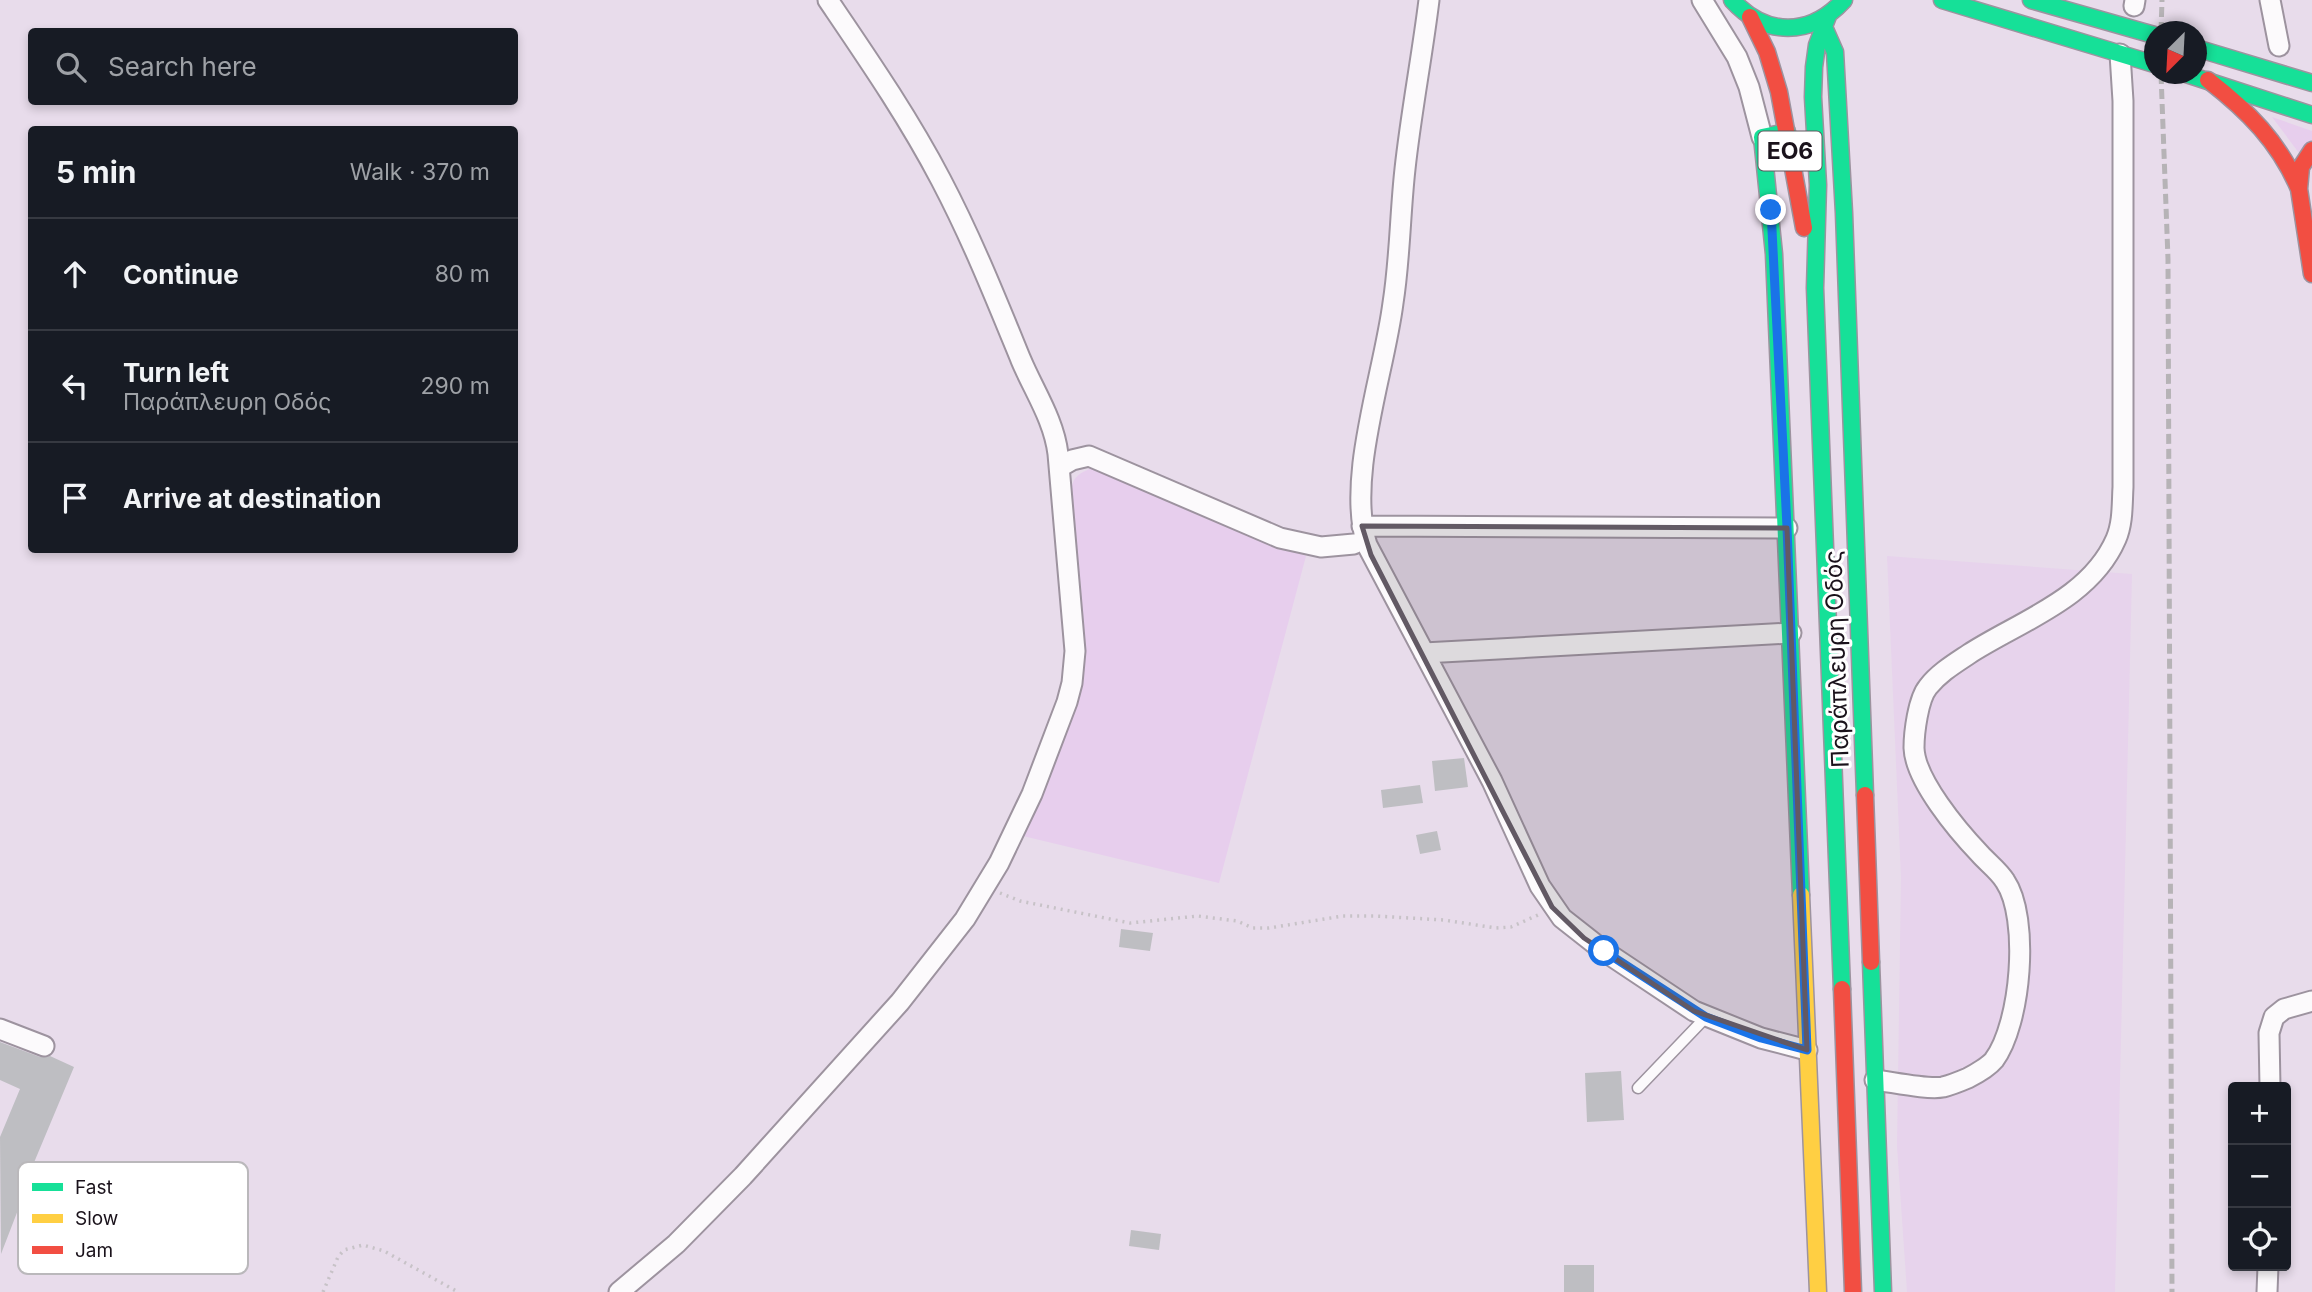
<!DOCTYPE html>
<meta charset="utf-8">
<style>
:root{--surface:#171b24;--page:#20242c;--text:#f1f3f6;--muted:#9ea1a6;--line:#363941}
body{margin:0;font-family:Inter,sans-serif;background:var(--page);color:var(--text)}
.controls{position:absolute;right:21px;bottom:21px;display:grid;overflow:hidden;border-radius:7px;box-shadow:0 4px 10px #0003}
.controls button{width:63px;height:63px;display:grid;place-items:center;padding:0;border:0;border-bottom:2px solid var(--line);background:var(--surface);color:var(--text);font:35px sans-serif}
.compass{position:absolute;left:2144px;top:21px;width:63px;height:63px;border-radius:50%;background:var(--surface);box-shadow:0 4px 10px #0003;rotate:204deg}
.stop{position:absolute;width:21px;height:21px;margin:-16px;border:5px solid #1a73e8;border-radius:50%;background:#fff}
.stop.end{background:#1a73e8;border-color:#fff;box-shadow:0 2px 7px #0008}
.list{margin:0;padding:0;list-style:none}
h2{display:flex;justify-content:space-between;align-items:center;height:91px;margin:0;padding:0 28px;font-size:30px}
h2 small{font-size:23px;font-weight:400;color:var(--muted)}
.list li{display:grid;grid-template-columns:46px 1fr auto;gap:21px;align-items:center;box-sizing:border-box;height:112px;padding:0 28px;border-top:2px solid var(--line)}
.list b{display:block;font-size:26px;white-space:nowrap}
.list p{margin:0;font-size:23px;white-space:nowrap;color:var(--muted)}
.list em{font-size:23px;font-style:normal;color:var(--muted)}
.icon{flex:none;width:38px;height:38px;fill:none;stroke:currentColor;stroke-width:2;stroke-linecap:round;stroke-linejoin:round}
.map{position:relative;flex:none;width:2312px;height:1292px;overflow:hidden}
.search{position:absolute;background:var(--surface);box-shadow:0 4px 10px #0003;left:28px;top:28px;width:490px;height:77px;display:flex;align-items:center;gap:18px;box-sizing:border-box;padding:0 24px;border-radius:7px;color:var(--muted);font-size:26px}
.panel{position:absolute;background:var(--surface);box-shadow:0 4px 10px #0003;left:28px;top:126px;width:490px;height:427px;border-radius:7px}
.map>svg:first-child{display:block}
.built{fill:#e7d3ec}
.green{fill:#e7ceed}
.building{fill:#bebec2}
.lines{fill:none;stroke-linecap:round;stroke-linejoin:round}
.lane-casing{stroke:#9d939f;stroke-width:13}
.street-casing{stroke:#9d939f;stroke-width:23}
.fast-casing{stroke:#9d939f;stroke-width:19}
.slow-casing{stroke:#9d939f;stroke-width:19}
.jam-casing{stroke:#9d939f;stroke-width:19}
.path{stroke:#c7c2c7;stroke-width:3.5;stroke-dasharray:2 5;stroke-linecap:butt}
.lane{stroke:#fcfafc;stroke-width:10}
.street{stroke:#fcfafc;stroke-width:19}
.fast{stroke:#16e098;stroke-width:16}
.slow{stroke:#ffcf43;stroke-width:16}
.jam{stroke:#f24e42;stroke-width:16}
.rail{stroke:#b6b3b6;stroke-width:5;stroke-dasharray:10 5;stroke-linecap:butt}
.route{stroke:#1a73e8;stroke-width:9}
.marked{fill:#625964;fill-opacity:0.2;stroke:#625964;stroke-width:5;stroke-linejoin:round}
.labels{text-anchor:middle;stroke-width:6;stroke-linejoin:round;paint-order:stroke}
.shield{fill:#fff;stroke:#5f595f;stroke-width:2}
.shield-label{font-size:23px;font-weight:bold;fill:#1a121b}
.street-label{font-size:24px;fill:#1a121b;stroke:#fff}
.key{fill:#fff;stroke:#bab8bb;stroke-width:2}
.key-label{font-size:19px;fill:#1a121b}
</style>
<div class="map">
<svg width="2312" height="1292" viewBox="0 0 2312 1292">
<rect width="100%" height="100%" fill="#e8dceb"/>
<path class="built" d="M 1887,556 L 2132,574 L 2115,1292 L 1907,1292 L 1897,1146 L 1901,878 Z"/>
<path class="green" d="M 2272,117 L 2312,131 L 2312,140 L 2299,153 Z
M 1092,468 L 1105,470 L 1306,556 L 1219,883 L 1019,835 L 1067,728 L 1071,494 C 1072,478 1077,474 1092,468 Z"/>
<path class="building" d="M 1464,758 L 1468,787 L 1435,791 L 1432,761 Z
M 1420,785 L 1423,803 L 1383,808 L 1381,790 Z
M 1437,831 L 1441,850 L 1420,854 L 1416,835 Z
M 1121,929 L 1153,933 L 1150,951 L 1119,947 Z
M 0,1042 L 40,1057 L 50,1056 L 74,1067 L 20,1196 L 23,1197 L 1,1254 L 0,1137 L 20,1089 L 0,1080 Z
M 1621,1071 L 1624,1120 L 1587,1122 L 1585,1073 Z
M 1131,1230 L 1161,1234 L 1159,1250 L 1129,1246 Z
M 1564,1265 L 1594,1265 L 1594,1292 L 1564,1292 Z"/>
<g class="lines">
<g class="lane-casing">
<path id="lane" d="M 1638,1088 L 1706,1017"/>
</g>
<g class="street-casing">
<path id="street" d="M 1429,0 C 1422,57 1411,113 1405,169 C 1400,214 1400,259 1393,303 C 1384,374 1346,478 1367,545 L 1492,781 L 1540,886 L 1562,918 L 1604,951 L 1694,1011 L 1761,1038 L 1807,1050
M 1702,0 L 1737,57 L 1749,87 L 1762,137
M 2270,0 L 2279,46
M 2134,6 L 2135,0
M 1060,467 L 1072,460 L 1089,456 L 1280,538 L 1321,547 L 1354,544
M 1362,526 L 1787,528
M 1424,653 L 1791,633
M 0,1029 L 44,1046
M 1875,1080 C 1892,1082 1928,1090 1943,1087 C 1951,1085 1961,1081 1968,1078 C 1976,1074 1989,1066 1994,1060 C 2021,1024 2030,918 2005,881 C 1999,871 1988,863 1980,854 C 1958,831 1915,780 1914,748 C 1914,733 1918,699 1928,687 C 1939,673 1954,664 1969,654 C 2020,621 2090,599 2116,539 C 2123,523 2122,504 2123,487 L 2123,101 L 2120,54
M 2270,1087 L 2269,1033 L 2274,1017 L 2284,1009 L 2312,1001
M 619,1292 L 676,1244 L 743,1176 L 900,1002 L 965,919 L 999,863 L 1032,794 L 1067,702 L 1072,683 L 1075,651 L 1058,454 C 1054,420 1034,391 1021,360 C 996,299 972,239 941,180 C 908,117 868,59 828,0
M 2267,1292 L 2268,1266"/>
</g>
<g class="fast-casing">
<path id="fast" d="M 1732,0 C 1766,37 1810,37 1844,0
M 1942,0 L 2154,64
M 2031,0 L 2154,35
M 1828,16 L 1817,45 L 1814,67 L 1813,97 L 1818,185 L 1815,288 L 1842,989
M 1824,27 L 1835,52 L 1844,213 L 1865,795
M 2196,48 L 2312,83
M 2186,74 L 2312,115
M 1787,132 L 1762,137 L 1774,254 L 1801,895
M 1871,962 L 1883,1292"/>
</g>
<g class="slow-casing">
<path id="slow" d="M 1801,895 L 1818,1292"/>
</g>
<g class="jam-casing">
<path id="jam" d="M 1750,17 L 1767,52 L 1779,92 L 1804,228
M 2208,80 C 2248,111 2279,142 2299,189
M 2312,150 L 2301,167 L 2299,189 L 2312,274
M 1865,795 L 1871,962
M 1842,989 L 1853,1292"/>
</g>
<path class="path" d="M 1000,893 L 1020,901 L 1130,923 L 1198,916 L 1237,921 L 1253,928 L 1269,928 L 1343,916 L 1375,916 L 1444,920 L 1496,928 L 1511,927 L 1538,915
M 323,1292 L 338,1257 L 344,1250 L 363,1245 L 384,1251 L 458,1292"/>
<use href="#lane" class="lane"/>
<use href="#street" class="street"/>
<use href="#fast" class="fast"/>
<use href="#slow" class="slow"/>
<use href="#jam" class="jam"/>
<path class="rail" d="M 2161,32 L 2162,0
M 2161,74 L 2168,259 L 2172,1292"/>
</g>
<g class="lines">
<path class="route" d="M 1604,951 L 1706,1017 L 1761,1038 L 1807,1050 L 1787,527 L 1771,210"/>
</g>
<path class="marked" d="M 1362,526 L 1787,528 L 1807,1050 L 1694,1011 L 1584,938 L 1552,907 L 1371,555 Z"/>
<g class="labels">
<rect class="shield" x="1758.5" y="131.5" width="63" height="39" rx="5"/>
<g class="shield-label">
<text x="1790" y="159">ΕΟ6</text>
</g>
<g class="street-label">
<text transform="translate(1837 659) rotate(-92)" y="8">Παράπλευρη Οδός</text>
</g>
</g>
<rect x="18" y="1162" width="230" height="112" rx="10" class="key"/>
<rect x="32" y="1183" width="31" height="8" fill="#16e098"/>
<rect x="32" y="1214" width="31" height="9" fill="#ffcf43"/>
<rect x="32" y="1246" width="31" height="8" fill="#f24e42"/>
<g class="key-label">
<text x="75" y="1194">Fast</text>
<text x="75" y="1225">Slow</text>
<text x="75" y="1257">Jam</text>
</g>
</svg>
<div class="controls">
<button>+</button>
<button>−</button>
<button><svg class="icon" aria-label="locate" viewBox="0 0 24 24"><circle cx="12" cy="12" r="6"/><path d="M12 2v4M12 18v4M2 12h4M18 12h4"/></svg></button>
</div>
<svg class="compass" viewBox="-18 -18 36 36"><path d="M0-13l5 13h-10z" fill="#e53935"/><path d="M0 13l5-13h-10z" fill="#9ea1a6"/></svg>
<div class="stop" style="left:1604px;top:951px"></div>
<div class="stop end" style="left:1771px;top:210px"></div>
<div class="search"><svg class="icon" aria-label="search" viewBox="0 0 24 24"><circle cx="10" cy="10" r="6"/><path d="M15 15l6 6"/></svg>Search here</div>
<section class="panel">
<h2>5 min<small>Walk · 370 m</small></h2>
<ul class="list">
<li><svg class="icon" aria-label="ahead" viewBox="0 0 24 24"><path d="M12 20V5M6 11l6-6 6 6"/></svg><div><b>Continue</b></div><em>80 m</em></li>
<li><svg class="icon" aria-label="left" viewBox="0 0 24 24"><path d="M17 20v-9H6M10 6l-5 5 5 5"/></svg><div><b>Turn left</b><p>Παράπλευρη Οδός</p></div><em>290 m</em></li>
<li><svg class="icon" aria-label="arrive" viewBox="0 0 24 24"><path d="M6 21V4h12l-3 4 3 4H6"/></svg><div><b>Arrive at destination</b></div></li>
</ul>
</section>
</div>
